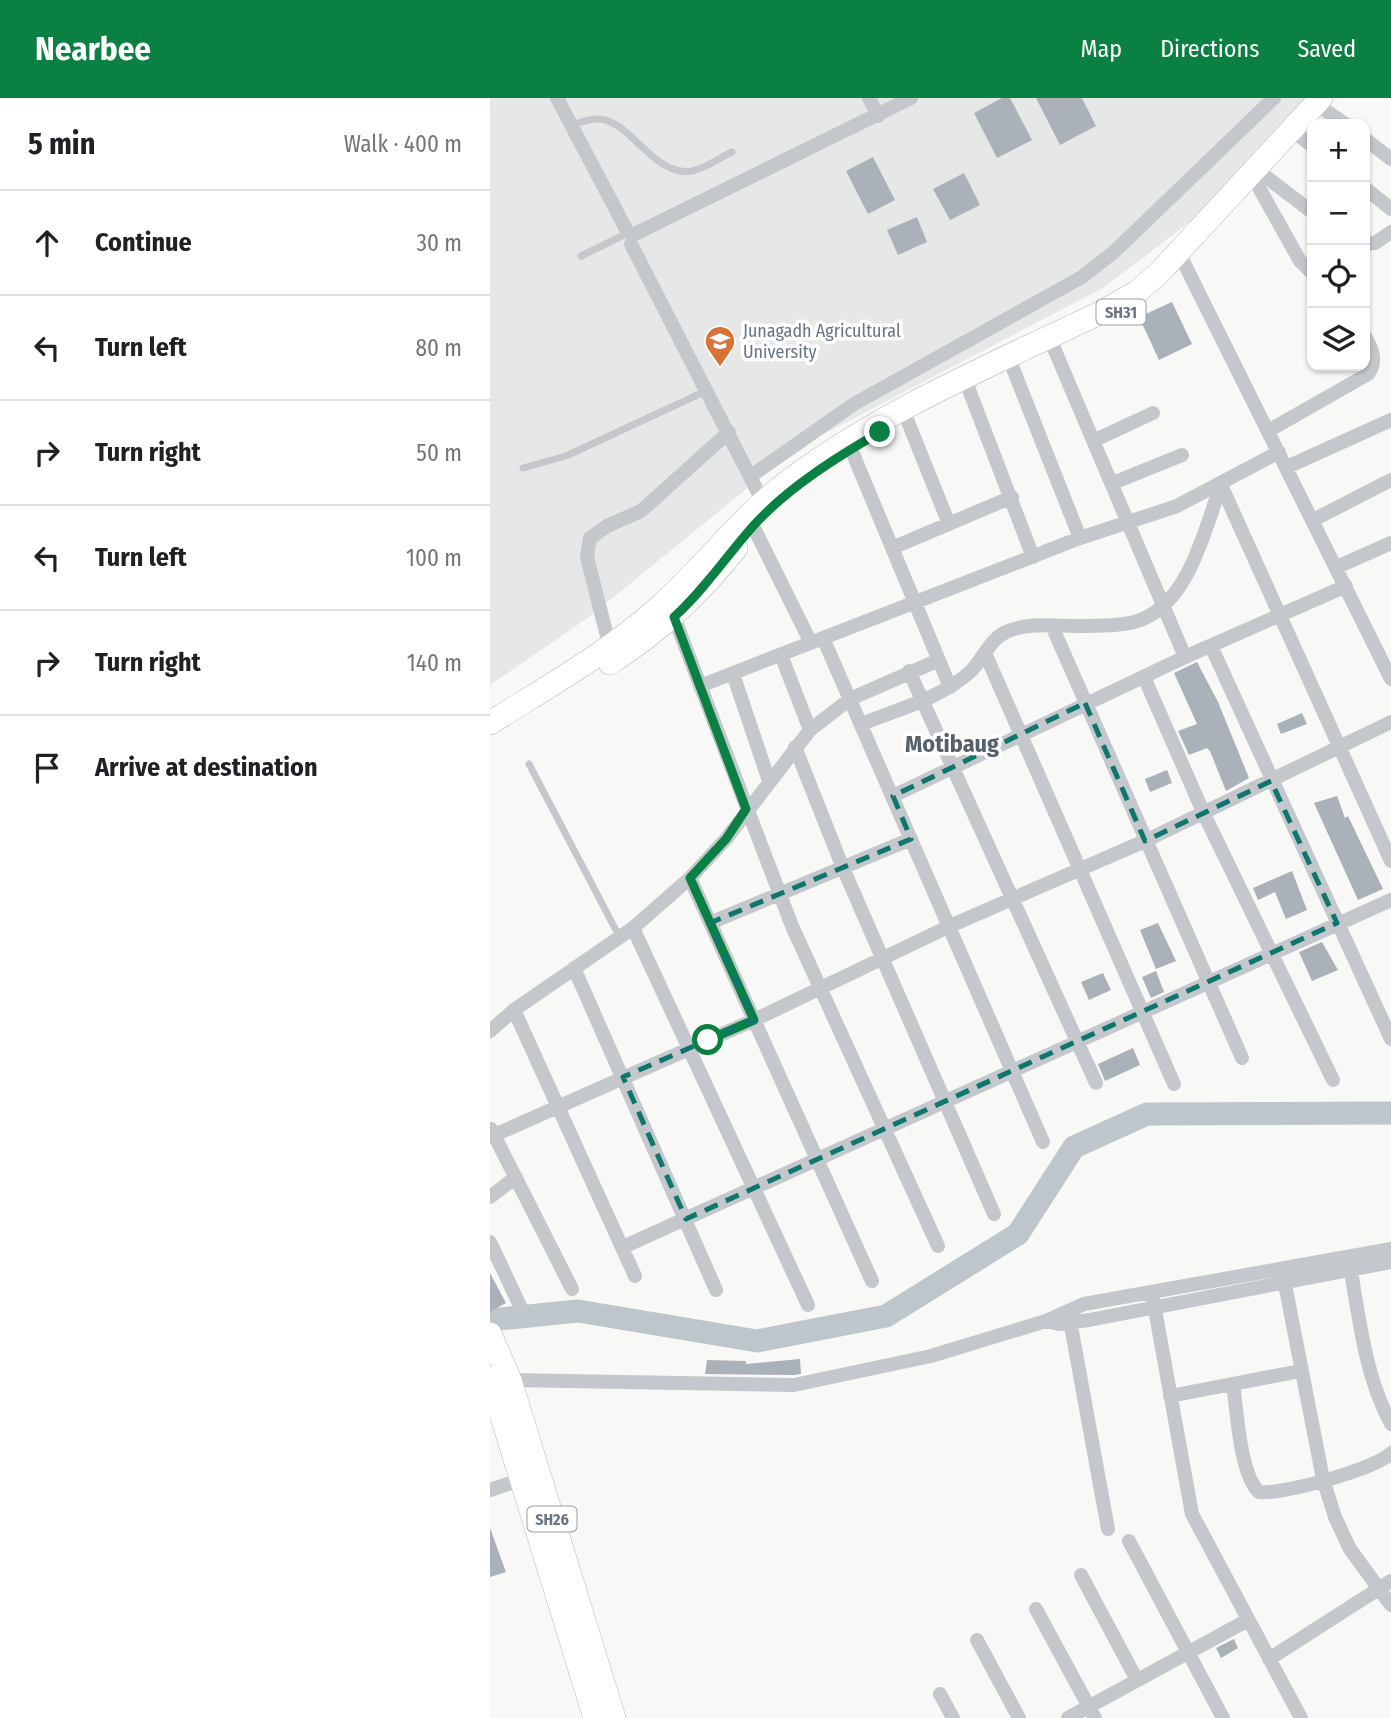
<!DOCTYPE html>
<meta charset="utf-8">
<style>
:root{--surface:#fff;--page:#f2f2f2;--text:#202124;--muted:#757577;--line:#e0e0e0;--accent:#0b8043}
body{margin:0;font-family:"Fira Sans Condensed",sans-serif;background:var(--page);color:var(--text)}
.controls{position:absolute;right:21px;top:21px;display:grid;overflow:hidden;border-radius:14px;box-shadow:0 2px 5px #0004}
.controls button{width:63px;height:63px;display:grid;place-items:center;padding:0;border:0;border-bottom:2px solid var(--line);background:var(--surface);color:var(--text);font:35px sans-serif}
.stop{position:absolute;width:21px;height:21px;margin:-16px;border:5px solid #0b8043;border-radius:50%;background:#fff}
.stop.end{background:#0b8043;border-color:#fff;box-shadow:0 2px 7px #0008}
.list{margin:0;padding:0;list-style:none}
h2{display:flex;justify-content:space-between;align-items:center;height:91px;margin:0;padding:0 28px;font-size:30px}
h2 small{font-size:23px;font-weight:400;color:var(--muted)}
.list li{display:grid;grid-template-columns:46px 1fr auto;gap:21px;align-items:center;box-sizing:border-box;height:105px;padding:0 28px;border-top:2px solid var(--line)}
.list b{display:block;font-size:26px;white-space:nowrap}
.list em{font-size:23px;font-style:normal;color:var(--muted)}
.icon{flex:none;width:38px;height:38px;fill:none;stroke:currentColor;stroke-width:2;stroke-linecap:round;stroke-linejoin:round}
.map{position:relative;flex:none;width:901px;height:1620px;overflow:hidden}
header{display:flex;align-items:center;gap:42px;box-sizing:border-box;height:98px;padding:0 35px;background:var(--accent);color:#fff}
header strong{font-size:33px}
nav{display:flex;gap:38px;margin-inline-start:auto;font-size:24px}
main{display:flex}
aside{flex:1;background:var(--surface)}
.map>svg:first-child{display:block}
.built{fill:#e6e7e7}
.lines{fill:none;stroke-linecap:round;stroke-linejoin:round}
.river{stroke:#bec6cc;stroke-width:23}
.building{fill:#abb1b8}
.primary-casing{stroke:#b7bbbf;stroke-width:24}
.lane{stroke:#c4c7cb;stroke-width:7}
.street{stroke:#c4c7cb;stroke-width:14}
.primary{stroke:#fff;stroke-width:23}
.route{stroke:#0b8043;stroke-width:9}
.marked{fill:none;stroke:#0f766e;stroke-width:5;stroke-dasharray:14 9;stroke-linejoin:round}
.labels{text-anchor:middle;stroke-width:7;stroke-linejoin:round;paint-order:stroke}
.shield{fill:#fff;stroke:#969eaa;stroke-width:2}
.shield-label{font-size:16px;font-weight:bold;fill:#697585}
.poi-label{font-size:18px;fill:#697585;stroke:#fff;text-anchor:start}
.district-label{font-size:24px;font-weight:bold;fill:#575f6a;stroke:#fff}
</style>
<header>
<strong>Nearbee</strong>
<nav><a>Map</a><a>Directions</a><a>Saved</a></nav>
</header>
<main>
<aside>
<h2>5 min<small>Walk · 400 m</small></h2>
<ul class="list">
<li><svg class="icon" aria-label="ahead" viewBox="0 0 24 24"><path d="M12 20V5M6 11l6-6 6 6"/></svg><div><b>Continue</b></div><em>30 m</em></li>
<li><svg class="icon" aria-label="left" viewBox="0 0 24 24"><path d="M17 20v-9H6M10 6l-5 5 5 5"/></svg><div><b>Turn left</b></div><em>80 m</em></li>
<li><svg class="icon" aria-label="right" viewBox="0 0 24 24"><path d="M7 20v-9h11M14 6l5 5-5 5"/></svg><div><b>Turn right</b></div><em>50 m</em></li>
<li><svg class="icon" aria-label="left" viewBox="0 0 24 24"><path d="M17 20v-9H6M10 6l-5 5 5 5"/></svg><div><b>Turn left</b></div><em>100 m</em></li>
<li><svg class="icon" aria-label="right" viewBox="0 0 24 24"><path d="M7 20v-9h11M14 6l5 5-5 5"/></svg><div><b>Turn right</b></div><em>140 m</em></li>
<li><svg class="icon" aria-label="arrive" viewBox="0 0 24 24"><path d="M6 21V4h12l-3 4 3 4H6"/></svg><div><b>Arrive at destination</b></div></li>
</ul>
</aside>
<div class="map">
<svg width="901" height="1620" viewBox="0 0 901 1620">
<rect width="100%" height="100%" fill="#f8f8f6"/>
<path class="built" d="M 0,0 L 837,0 L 805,44 L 613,190 L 307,350 L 99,519 L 0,587 Z"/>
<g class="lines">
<path class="river" d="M 0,1222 L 88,1213 L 267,1243 L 396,1218 L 528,1136 L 584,1049 L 657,1016 L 901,1015"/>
</g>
<path class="building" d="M 512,0 L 520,0 L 542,42 L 507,60 L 484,15 Z
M 546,0 L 592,0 L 606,28 L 570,47 Z
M 383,59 L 405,102 L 378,116 L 356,73 Z
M 474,75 L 490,107 L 460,122 L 443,91 Z
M 427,119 L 437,144 L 408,157 L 397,132 Z
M 682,204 L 702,246 L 669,262 L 649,219 Z
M 707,564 L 728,604 L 759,680 L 736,693 L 720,653 L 717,650 L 699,657 L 688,633 L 707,626 L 684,575 Z
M 812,615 L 817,626 L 791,636 L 787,626 Z
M 677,672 L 682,685 L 660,694 L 655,681 Z
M 847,698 L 855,720 L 858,718 L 893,791 L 868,802 L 824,705 Z
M 802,773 L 817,812 L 796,821 L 785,794 L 768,802 L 763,790 Z
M 668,825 L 686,863 L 666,871 L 650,832 Z
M 832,844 L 848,872 L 822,883 L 809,854 Z
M 666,873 L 674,894 L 661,900 L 652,879 Z
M 613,875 L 621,892 L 599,902 L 591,884 Z
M 643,950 L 650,967 L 615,983 L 608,966 Z
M 0,1175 L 16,1205 L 0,1214 Z
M 310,1261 L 311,1276 L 303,1277 L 215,1276 L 217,1262 L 256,1263 L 256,1266 Z
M 0,1430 L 16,1474 L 0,1479 Z
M 744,1541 L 748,1550 L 731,1560 L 726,1550 Z"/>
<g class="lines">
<g class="primary-casing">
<path id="primary" d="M 120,565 C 170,533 210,496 246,450
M 0,625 C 57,589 116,556 167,511 C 213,471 250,419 300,382 C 395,311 508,264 614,213 L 647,194 L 669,175 L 831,0
M 0,1236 L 20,1282 L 124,1620
M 0,1280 L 105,1620"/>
</g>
<path class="lane" d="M 81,27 C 89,25 100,20 108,21 C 140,21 164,80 202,73 C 216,70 229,60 242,54
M 91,158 L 134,137
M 33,370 L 76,358 L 216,293
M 39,666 L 129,838"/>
<path class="street" d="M 67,0 L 137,133
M 379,0 L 388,18
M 835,12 L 855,26
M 811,39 L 822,48
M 875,41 L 901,61
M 775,78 L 822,114
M 767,86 L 810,163 L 822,175
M 875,90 L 901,111
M 147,135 L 421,0
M 141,146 L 273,404
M 875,146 L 885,145 L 901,134
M 694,165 L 901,581
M 563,248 L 695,559
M 522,268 L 590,440
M 478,289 L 543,459
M 416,319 L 459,426
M 778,333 L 878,276 C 887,264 883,251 875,239
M 605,342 L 663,315
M 361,351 L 460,589
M 797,369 L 901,322
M 261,378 L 364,306 L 592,179 L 624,154 L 784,0
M 623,385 L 692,357
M 731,387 L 901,763
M 823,422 L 901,382
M 263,428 L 321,545
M 402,450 L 522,399
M 847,469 L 901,445
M 184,519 L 302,828 L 448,1148
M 562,528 L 752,960
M 333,540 L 553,1044
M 721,548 L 901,941
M 120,550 L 97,459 L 100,440 L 117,428 L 151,413 L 239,334
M 495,555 L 684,986
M 291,557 L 320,632
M 419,573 L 606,985
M 243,576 L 279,683
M 654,579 L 714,716 L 843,982
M 210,588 L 590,440 L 687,408 L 789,354
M 372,626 C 408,611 452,600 481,573 C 493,561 500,541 516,534 C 537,524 567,528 590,528 C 611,527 633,529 653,521 C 700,501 715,430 731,387
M 305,649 L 353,770 L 504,1116
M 403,698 L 695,559 L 856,488
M 200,780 L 382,1183
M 220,825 L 421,741
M 143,830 L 318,1207
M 84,870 L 226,1192
M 24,912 L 145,1178
M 0,933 L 24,912 L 143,830 L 200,780 L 236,741 L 320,632 L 360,601 L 449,562
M 1,1031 L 82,1191
M 0,1039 L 264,922 L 460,828 L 655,743 L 901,624
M 0,1099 L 26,1079
M 0,1144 L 31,1210
M 133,1149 L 901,802
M 859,1162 C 869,1217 874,1276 901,1326
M 792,1171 L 833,1381 L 845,1419 L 860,1451 L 901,1507
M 662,1195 L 702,1416 L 811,1620
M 579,1217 L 618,1431
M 556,1223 L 569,1226 L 599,1222 L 901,1164
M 20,1282 L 304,1287 L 441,1258 L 556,1223 L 594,1206 L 901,1151
M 743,1286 C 747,1313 750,1377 769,1394 C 792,1397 886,1371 901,1355
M 680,1298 L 810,1273
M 0,1392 L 33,1381
M 639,1443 L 733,1620
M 591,1477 L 647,1582
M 546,1511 L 605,1620
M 487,1542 L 529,1620
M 779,1561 L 901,1483
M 450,1596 L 463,1620
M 578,1620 L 758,1522"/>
<use href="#primary" class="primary"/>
</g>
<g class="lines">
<path class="route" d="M 218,942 L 264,922 L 200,780 L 236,741 L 256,711 L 184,519 C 215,491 237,457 265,426 C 299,389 347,359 390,334"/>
</g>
<path class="marked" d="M 595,605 L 655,743 L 781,683 L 847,825 L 196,1121 L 133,979 L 264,922 L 220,825 L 421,741 L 403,698 Z"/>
<defs>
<g id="university-pin" transform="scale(1.575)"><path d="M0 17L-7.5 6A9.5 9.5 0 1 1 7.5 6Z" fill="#d87236" stroke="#fff"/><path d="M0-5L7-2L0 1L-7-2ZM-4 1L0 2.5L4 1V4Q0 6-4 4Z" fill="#fff"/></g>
</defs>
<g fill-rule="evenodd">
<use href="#university-pin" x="230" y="243"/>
</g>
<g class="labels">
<g class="shield">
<rect x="606.5" y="201.5" width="49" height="25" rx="5"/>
<rect x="37.5" y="1408.5" width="49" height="25" rx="5"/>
</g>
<g class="shield-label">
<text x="631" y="220">SH31</text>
<text x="62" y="1427">SH26</text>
</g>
<g class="poi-label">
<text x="253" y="239">Junagadh Agricultural<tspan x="253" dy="21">University</tspan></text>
</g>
<g class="district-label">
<text x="462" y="654">Motibaug</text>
</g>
</g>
</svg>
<div class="controls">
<button>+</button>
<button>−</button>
<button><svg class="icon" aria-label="locate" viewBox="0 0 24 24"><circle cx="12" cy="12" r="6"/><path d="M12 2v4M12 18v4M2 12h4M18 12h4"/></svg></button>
<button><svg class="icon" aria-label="layers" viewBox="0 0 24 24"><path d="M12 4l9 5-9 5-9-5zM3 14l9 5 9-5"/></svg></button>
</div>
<div class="stop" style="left:218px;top:942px"></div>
<div class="stop end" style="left:390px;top:334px"></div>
</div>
</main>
